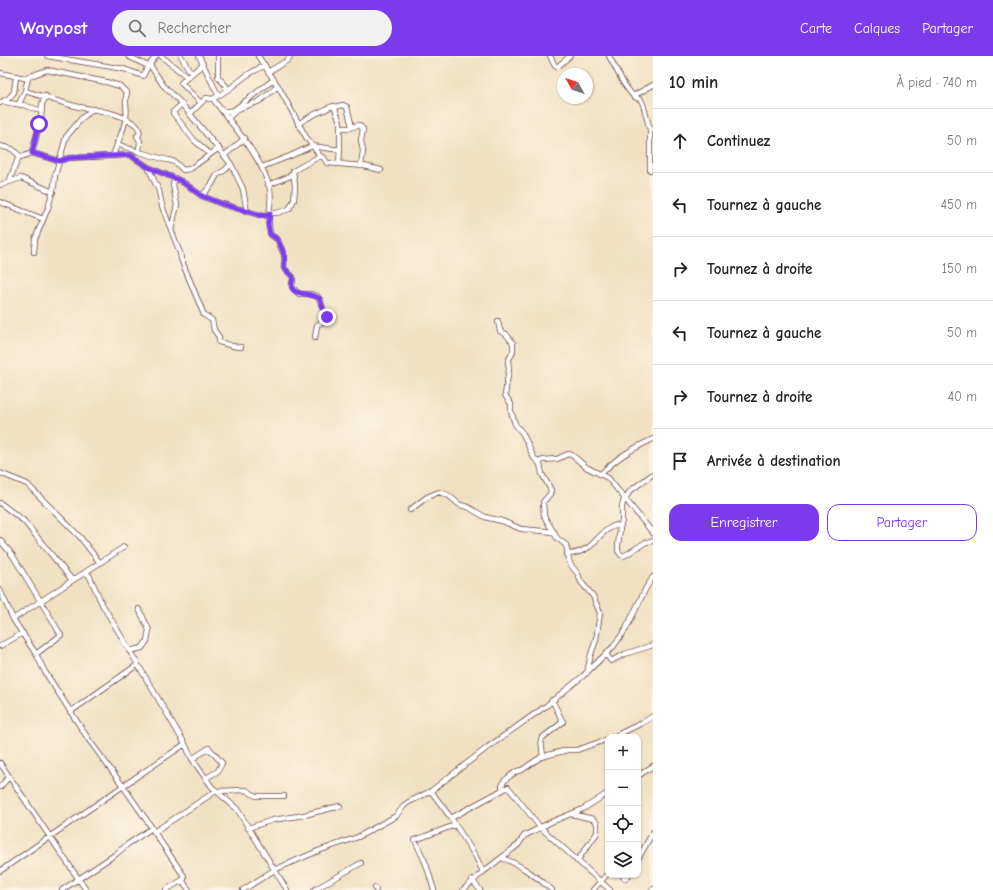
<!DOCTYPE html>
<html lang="fr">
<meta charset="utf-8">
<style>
:root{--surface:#fff;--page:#f2f2f2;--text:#222;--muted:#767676;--line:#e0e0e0;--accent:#7c3aed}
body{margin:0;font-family:"Comic Neue",sans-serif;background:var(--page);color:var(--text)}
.controls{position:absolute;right:12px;bottom:12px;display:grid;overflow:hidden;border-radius:8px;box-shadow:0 1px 3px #0004}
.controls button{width:36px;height:36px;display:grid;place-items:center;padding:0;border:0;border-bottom:1px solid var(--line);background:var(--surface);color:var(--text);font:20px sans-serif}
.compass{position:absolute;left:557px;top:12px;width:36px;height:36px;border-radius:50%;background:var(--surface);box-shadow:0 1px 3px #0004;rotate:310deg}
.stop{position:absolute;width:12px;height:12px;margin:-9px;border:3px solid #7c3aed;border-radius:50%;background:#fff}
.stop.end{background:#7c3aed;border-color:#fff;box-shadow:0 1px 4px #0008}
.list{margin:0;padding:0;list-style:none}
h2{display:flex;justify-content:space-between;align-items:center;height:52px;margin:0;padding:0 16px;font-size:17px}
h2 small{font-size:13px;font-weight:400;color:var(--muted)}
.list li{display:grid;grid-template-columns:26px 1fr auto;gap:12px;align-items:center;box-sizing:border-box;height:64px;padding:0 16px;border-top:1px solid var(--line)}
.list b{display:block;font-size:15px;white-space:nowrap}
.list em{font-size:13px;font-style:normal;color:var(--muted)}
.actions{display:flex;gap:8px;padding:12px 16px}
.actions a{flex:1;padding:9px 0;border:1px solid var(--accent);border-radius:12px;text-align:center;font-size:14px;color:var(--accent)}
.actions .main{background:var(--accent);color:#fff}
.icon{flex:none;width:22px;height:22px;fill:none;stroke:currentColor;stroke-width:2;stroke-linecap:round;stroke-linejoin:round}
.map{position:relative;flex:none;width:653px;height:834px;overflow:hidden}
header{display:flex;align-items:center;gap:24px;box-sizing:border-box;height:56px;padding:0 20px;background:var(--accent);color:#fff}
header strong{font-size:19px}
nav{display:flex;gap:22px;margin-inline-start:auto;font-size:14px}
.search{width:280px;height:36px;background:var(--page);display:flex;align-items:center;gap:10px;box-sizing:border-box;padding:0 14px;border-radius:22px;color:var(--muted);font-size:15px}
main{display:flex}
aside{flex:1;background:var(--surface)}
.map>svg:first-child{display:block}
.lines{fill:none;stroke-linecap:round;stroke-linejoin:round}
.minor-casing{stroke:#633c42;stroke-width:6}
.minor{stroke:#fff;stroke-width:4.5}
.route{stroke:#7c3aed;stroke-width:5}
</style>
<header>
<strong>Waypost</strong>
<div class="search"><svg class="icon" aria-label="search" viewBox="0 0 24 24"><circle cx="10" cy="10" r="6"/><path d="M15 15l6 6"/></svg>Rechercher</div>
<nav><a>Carte</a><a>Calques</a><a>Partager</a></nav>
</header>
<main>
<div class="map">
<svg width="653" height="834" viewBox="0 0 653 834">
<rect width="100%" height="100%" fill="#fcf5e5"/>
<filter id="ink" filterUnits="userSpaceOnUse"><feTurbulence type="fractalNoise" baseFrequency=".025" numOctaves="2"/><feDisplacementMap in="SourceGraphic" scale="8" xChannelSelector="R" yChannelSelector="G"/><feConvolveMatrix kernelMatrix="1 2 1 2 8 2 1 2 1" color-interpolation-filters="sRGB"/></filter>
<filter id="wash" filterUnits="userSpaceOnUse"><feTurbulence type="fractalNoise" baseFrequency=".012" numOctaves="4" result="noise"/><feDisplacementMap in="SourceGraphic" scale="16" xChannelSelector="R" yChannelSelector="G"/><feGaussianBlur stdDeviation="0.9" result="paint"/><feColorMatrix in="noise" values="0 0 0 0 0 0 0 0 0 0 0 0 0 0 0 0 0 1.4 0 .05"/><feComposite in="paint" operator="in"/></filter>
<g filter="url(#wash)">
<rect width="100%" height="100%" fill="#f1e1c2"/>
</g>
<g filter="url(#ink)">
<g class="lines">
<g class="minor-casing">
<path id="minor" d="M 47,0 L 124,13 L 143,20 L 147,12 L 156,0
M 128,0 L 148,10
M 161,0 L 187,21
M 181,0 L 191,17
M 199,0 L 218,39
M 218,0 L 218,21 L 226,30 L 226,34
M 258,0 L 278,30 L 306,81 L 320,100 L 324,102 L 327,107 L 364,110 L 381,114
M 550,0 L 555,10 L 557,11 L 570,0
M 609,0 L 624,28 L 633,40 L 641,44 L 643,48 L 650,74 L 650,114
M 150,9 L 163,29 L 180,46 L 231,108 L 243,133 L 247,156
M 268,16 L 288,4 L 290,0
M 0,17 L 25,22 L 47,14 L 106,26 L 120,30 L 127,37 C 124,45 128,52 126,61 C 124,75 117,87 113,100
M 25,35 C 43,40 61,47 79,51 C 96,54 115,56 130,65 C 136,68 141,73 139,79 L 137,80 L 140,85 L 139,95
M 633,40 L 653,29
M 213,43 L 229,33 L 247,19 L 265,9
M 3,45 L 9,47 L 23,49 L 42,55
M 0,47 L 9,42 L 14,36 L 16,21
M 201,47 L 181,27 L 203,8
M 19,48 L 25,35 L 28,22
M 182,48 L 173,56 L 173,57 L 194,84 L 210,98
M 335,51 L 343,49 L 347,51 L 352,71
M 223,56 L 234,54 L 273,24
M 190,58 L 206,42 L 213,43 C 234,72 260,97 270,133 C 273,149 265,164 271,179 L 278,184 C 279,189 281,191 283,196 C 286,201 284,207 284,212 L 293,221 L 292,231 L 299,238 L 310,238 L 317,240 L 320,244 L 323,253 L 327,259 L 324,265 L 317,269 L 315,282
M 228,62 L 238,53 L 260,45 L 278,30
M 298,68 C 307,62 312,59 322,55 C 327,53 330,50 334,50 L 340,66 L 340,94 L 340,93 L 339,107
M 340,72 L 350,72 L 359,69 L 363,73 L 361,84 L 363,95 L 361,110
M 117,87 C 120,91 163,103 172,105 L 176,107 L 183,114 L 190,113 L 219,92
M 0,90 L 12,93 L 21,101 L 32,97 L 59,105 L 69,102 L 130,99 L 148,111 L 181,125 L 202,140 L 222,148 L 263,160 L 270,157 L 277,157 L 289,153 L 294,144 L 295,130 L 293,115 L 320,100
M 32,97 L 41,63 L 42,48 L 46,40
M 225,99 L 245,82
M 148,111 L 159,135 L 162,150 L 180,197 L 181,203 L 204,259 L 212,264 L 214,274 L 219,281 L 219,286 C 227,288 233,291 241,291
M 262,111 L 290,100 L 312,90 L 340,94
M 9,126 L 19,100
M 0,129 L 21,122 L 53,136
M 268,129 L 288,121 L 293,117
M 202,140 L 212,128 L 217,119 L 225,114 L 231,108
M 0,146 L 43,163
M 171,174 L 177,149 L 173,129 L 175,122
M 34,196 L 35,183 L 48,152 L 54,130 L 55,120 L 66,81 L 82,62 L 93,53
M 498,265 L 500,275 L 506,278 L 513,287 L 513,296 L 508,305 L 509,313 L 505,339 L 511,348 L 511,355 L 515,368 L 523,378 L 534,402 L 540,408 L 542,418 L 551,434 L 550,438 L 543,446 L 544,460 L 557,482 L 566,489 L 570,508 L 578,518 L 581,526 L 593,540 L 600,557 L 596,584 L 591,598 L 587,617
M 538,406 L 543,404 L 557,403 L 568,398 L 572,399 L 586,411 L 608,422 L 653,477
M 0,417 L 27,428 L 80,481 L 100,507
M 601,418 C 617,401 632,393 653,383
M 0,447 L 24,465 L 72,524
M 410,454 L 427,441 L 439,436 L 448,439 L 460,449 L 468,451 L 485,461 L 502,465 L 521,473 L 554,476
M 0,484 L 13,500 L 61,579 L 36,598
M 653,485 L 646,486 L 624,500 L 621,499 L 618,495 L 618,490 L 620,472 L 622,465 L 622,450 L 624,444 L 630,435 L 653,418
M 567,498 C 574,498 583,495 589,491 C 598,484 604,472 617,469 L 620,472
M 84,517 L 89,519 L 102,548 L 185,688 L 192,703 L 212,731 L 237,753 L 287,834
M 0,534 L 13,563 L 36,598 L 45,616 L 89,684 L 123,730 L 152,772
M 13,563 L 124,491
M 0,590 L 23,577
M 129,595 L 142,592 L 147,585 L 149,574 L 139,553
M 606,598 L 611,605 L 625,598 L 653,589
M 70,656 L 137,609
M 613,681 L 640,668 L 653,660
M 543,700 L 541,684 L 542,682 L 563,666 L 552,644
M 192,703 L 209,692 L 222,707 L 218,715 L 206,722
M 0,707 L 86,834
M 638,720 L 653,710
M 0,731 L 9,721
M 503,733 L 502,730 L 504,725 L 510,720 L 517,715 L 522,714 L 541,701 L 567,694 L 577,694 L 608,683
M 431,735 L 451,762 L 476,801 L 483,816
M 571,758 L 593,763 L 597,767 L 597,777 L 577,805
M 451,762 L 508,731 L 540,771 L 610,834
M 248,772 L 273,764 L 304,759 L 340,750
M 154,776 L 184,820 L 184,823 L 166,834
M 502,802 C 518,807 539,822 552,834
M 638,803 L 653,776
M 0,815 L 123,730 L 185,688
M 622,819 L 625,823 L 629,819
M 182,824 L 189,834
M 472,824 L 480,834
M 375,832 L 376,834
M 62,834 L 116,798 L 128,788 L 152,772 L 154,776 L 216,735 L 246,734 L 256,740 L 284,740
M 243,834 L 274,814 L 318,795 L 358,781 L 396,760 L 403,751 L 407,747 L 431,735 L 488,691 L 546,650 L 583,620 L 613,591 L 626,573 L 646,532 L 653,521
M 314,834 L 361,807
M 434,834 L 426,808 L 415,784 L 455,769
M 463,834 L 483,816 L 518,789 L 524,780 L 551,766 L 583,753 L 608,737
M 593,834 L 608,817
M 652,834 L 653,833"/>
</g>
<use href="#minor" class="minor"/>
</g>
</g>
<g class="lines" filter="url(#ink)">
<path class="route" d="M 39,68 L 32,97 L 59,105 L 69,102 L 130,99 L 148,111 L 181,125 L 202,140 L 222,148 L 263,160 L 270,157 L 268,168 L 270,178 L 278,184 C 279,189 282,191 283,196 C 286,201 284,207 284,212 L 293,221 C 293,224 291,228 292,231 C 293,240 312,236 320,243 L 323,253 L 327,259 L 327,261"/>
</g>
</svg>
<div class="controls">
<button>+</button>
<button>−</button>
<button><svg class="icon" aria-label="locate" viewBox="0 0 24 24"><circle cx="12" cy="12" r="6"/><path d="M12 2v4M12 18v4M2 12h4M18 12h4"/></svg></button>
<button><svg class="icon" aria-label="layers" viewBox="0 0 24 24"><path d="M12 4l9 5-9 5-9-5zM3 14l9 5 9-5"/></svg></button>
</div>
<svg class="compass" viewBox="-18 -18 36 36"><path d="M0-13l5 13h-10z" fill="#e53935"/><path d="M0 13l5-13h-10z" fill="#767676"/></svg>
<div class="stop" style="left:39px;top:68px"></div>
<div class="stop end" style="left:327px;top:261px"></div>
</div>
<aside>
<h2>10 min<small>À pied · 740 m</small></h2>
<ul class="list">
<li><svg class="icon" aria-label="ahead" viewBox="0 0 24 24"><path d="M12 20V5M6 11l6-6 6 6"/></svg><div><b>Continuez</b></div><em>50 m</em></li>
<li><svg class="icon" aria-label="left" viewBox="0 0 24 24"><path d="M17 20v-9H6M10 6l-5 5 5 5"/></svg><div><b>Tournez à gauche</b></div><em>450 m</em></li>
<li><svg class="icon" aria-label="right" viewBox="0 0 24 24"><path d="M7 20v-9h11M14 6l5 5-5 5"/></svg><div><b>Tournez à droite</b></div><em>150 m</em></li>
<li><svg class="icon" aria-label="left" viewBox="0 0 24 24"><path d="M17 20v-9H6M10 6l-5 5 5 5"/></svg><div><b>Tournez à gauche</b></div><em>50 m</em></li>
<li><svg class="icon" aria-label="right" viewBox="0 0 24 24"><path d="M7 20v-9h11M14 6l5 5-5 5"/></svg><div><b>Tournez à droite</b></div><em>40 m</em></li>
<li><svg class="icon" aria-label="arrive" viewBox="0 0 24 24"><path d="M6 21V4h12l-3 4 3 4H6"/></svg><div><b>Arrivée à destination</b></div></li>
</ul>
<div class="actions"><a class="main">Enregistrer</a><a>Partager</a></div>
</aside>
</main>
